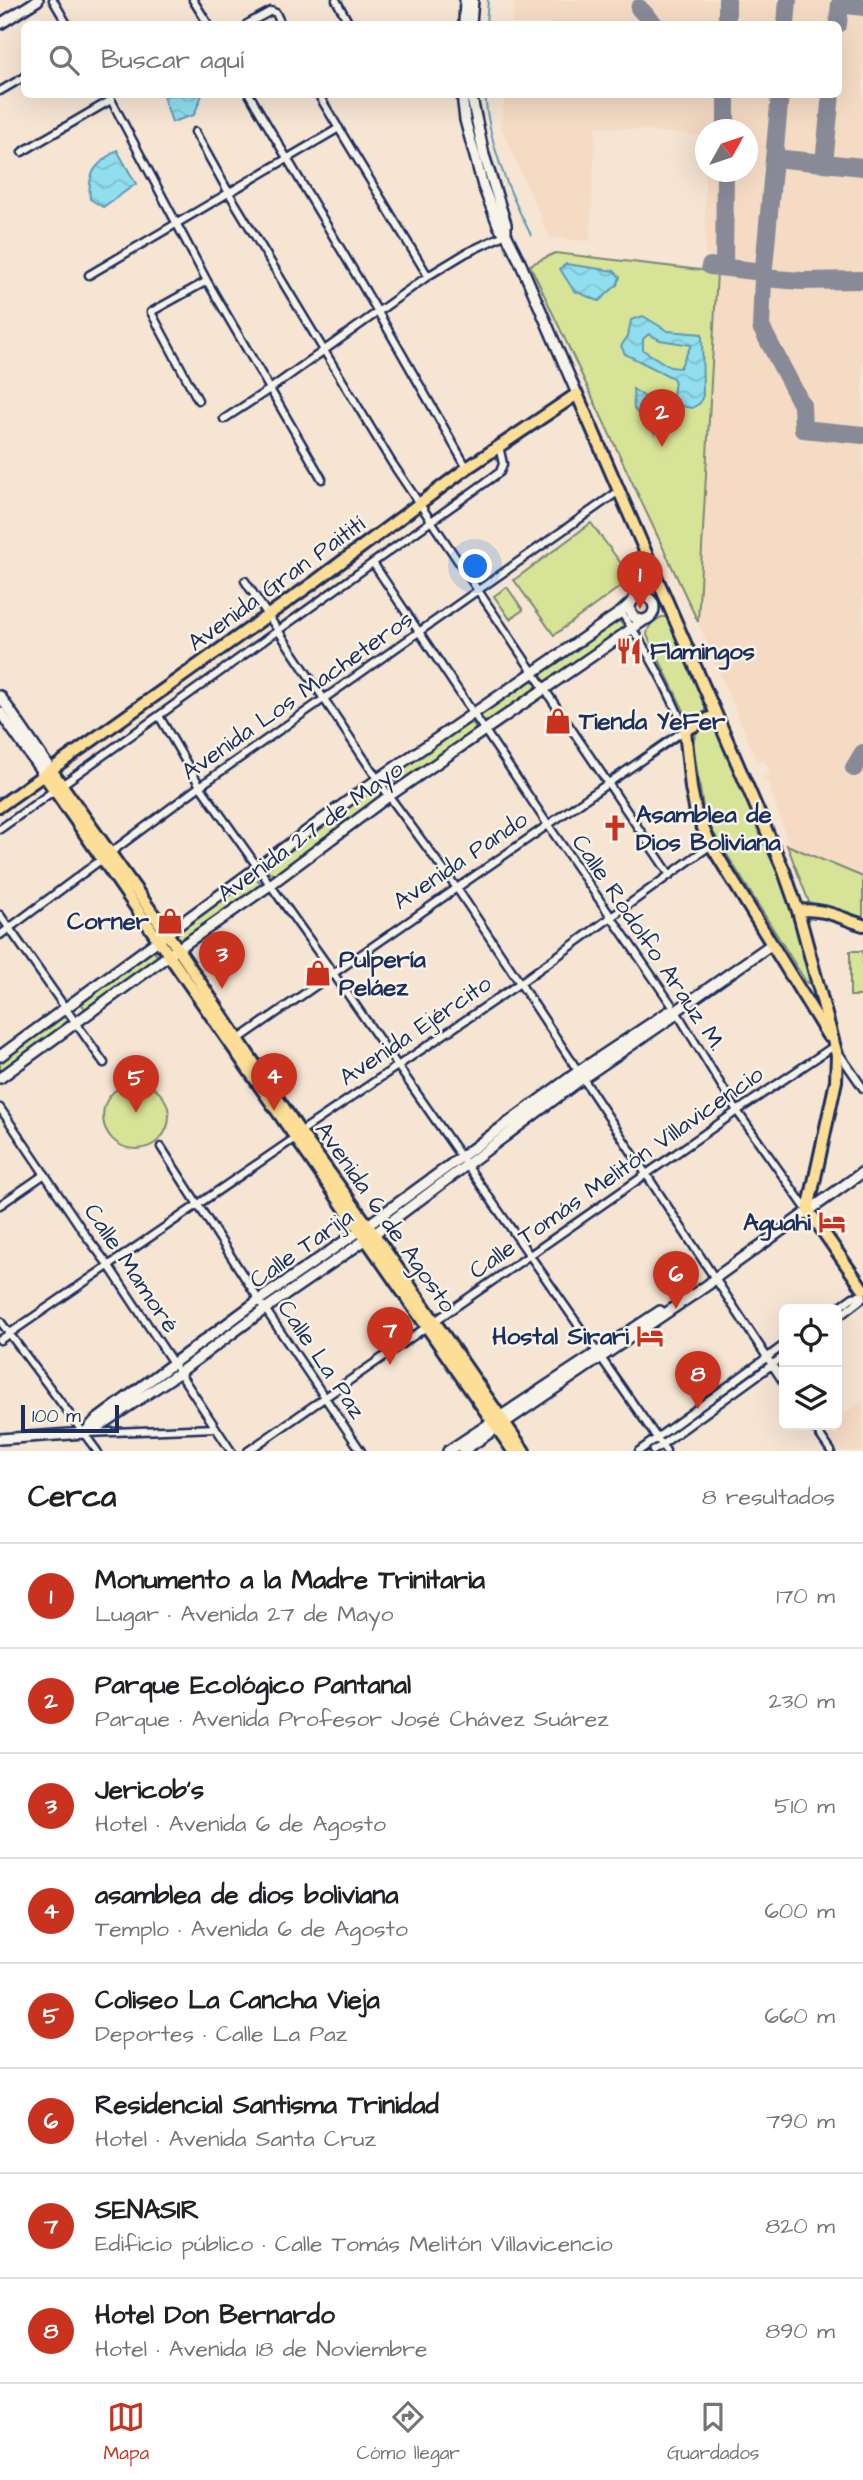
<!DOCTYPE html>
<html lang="es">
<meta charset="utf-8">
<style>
:root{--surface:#fff;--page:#f6f6f6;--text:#202124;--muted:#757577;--line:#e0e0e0;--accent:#c8321e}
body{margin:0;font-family:"Architects Daughter",sans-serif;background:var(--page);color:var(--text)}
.controls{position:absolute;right:21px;bottom:21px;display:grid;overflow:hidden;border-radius:10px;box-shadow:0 7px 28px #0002}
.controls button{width:63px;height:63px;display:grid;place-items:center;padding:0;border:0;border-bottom:2px solid var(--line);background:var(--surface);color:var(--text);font:35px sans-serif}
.compass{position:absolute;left:695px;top:119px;width:63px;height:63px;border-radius:50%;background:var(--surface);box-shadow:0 7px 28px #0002;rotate:50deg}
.scale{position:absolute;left:21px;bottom:18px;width:98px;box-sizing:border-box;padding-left:7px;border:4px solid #1b2f5e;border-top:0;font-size:19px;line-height:24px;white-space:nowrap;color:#1b2f5e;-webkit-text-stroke:5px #f7f3e8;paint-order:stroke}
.you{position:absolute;left:476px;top:567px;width:24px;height:24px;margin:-18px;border:5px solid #fff;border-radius:50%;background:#1a73e8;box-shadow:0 0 0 10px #1a73e833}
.badge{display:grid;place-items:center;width:46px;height:46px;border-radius:50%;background:var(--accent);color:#fff;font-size:23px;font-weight:700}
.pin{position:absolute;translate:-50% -58px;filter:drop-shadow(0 2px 4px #0008)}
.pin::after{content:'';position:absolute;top:37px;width:24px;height:21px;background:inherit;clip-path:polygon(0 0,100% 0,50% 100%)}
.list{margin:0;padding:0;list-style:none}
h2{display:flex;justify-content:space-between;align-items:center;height:91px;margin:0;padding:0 28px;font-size:30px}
h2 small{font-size:23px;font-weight:400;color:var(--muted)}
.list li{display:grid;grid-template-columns:46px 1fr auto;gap:21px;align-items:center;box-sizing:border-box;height:105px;padding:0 28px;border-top:2px solid var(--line)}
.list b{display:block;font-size:26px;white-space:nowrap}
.list p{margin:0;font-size:23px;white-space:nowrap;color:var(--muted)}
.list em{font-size:23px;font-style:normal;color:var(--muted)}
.icon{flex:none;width:38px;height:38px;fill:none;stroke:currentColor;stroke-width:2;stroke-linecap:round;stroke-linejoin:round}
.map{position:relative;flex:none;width:863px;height:1451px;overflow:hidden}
.search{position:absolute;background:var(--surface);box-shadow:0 7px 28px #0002;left:21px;right:21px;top:21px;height:77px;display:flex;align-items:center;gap:18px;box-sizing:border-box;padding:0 24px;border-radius:10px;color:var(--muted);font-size:26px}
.sheet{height:931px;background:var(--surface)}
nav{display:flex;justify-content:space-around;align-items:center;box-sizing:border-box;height:98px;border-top:2px solid var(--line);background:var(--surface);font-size:19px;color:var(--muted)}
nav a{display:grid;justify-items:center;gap:4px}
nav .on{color:var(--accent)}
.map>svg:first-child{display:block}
.built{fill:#f5dbc4;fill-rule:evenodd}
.park{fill:#d7e396;stroke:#79897a;stroke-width:2}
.water{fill:url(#water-waves);stroke:#6198b4;stroke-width:2;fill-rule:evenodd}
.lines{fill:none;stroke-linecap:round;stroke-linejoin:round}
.stream{stroke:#6198b4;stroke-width:2}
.taxiway{stroke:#888a98;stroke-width:18}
.street-casing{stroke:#1b2f5e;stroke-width:11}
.secondary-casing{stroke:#1b2f5e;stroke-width:14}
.primary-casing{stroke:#1b2f5e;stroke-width:16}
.street{stroke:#f7f3e8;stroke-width:6}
.secondary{stroke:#f7f3e8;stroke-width:9}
.primary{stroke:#fdde96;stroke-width:10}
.labels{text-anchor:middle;stroke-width:5;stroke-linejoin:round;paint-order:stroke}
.street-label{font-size:24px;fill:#1b2f5e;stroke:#f7f3e8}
.poi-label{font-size:24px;font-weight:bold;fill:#1b2f5e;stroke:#f7f3e8;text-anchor:start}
</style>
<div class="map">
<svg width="863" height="1451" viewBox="0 0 863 1451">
<defs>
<pattern id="water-waves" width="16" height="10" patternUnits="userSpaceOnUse" patternTransform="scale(1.75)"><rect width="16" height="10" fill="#90deee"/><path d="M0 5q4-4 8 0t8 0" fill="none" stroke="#7cbfce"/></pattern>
</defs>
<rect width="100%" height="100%" fill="#f6e5d3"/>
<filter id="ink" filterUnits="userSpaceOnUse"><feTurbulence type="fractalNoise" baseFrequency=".0143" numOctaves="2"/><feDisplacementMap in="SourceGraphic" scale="14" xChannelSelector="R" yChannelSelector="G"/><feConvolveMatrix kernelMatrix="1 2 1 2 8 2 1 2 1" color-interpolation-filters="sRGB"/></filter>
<g filter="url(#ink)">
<path class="built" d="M 514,0 L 863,0 L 863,878 L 789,846 L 769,785 L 762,777 L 770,774 L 765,761 L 764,759 L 757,761 L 698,622 L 717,273 L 710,271 L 711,260 L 716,261 L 717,256 L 705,255 L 705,136 L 596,126 L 590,241 L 550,238 L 501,127 L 505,95 L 838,94 L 838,24 L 512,24 ZM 706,130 L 748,130 L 748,172 L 706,172 Z
M 863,1400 L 863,1451 L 839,1451 L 823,1428 L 828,1425 L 837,1425 L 837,1419 Z"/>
<path class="park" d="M 555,253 L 717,272 L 698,622 L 530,265 Z
M 591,523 L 632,578 L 554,635 L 514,580 Z
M 507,587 L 523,610 L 510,619 L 494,596 Z
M 615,616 L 627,630 L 545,685 L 537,671 Z
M 662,617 L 668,617 L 674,621 L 706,699 L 705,711 L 694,720 L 687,717 L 647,635 C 648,625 653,621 662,617 Z
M 531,675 L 540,689 L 485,725 L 476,714 Z
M 467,721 L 471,722 L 475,726 L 475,732 L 470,737 L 401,783 L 394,782 L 391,778 L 392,772 Z
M 707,725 L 715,729 L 722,741 L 783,883 L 811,978 L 811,985 L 806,982 L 711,829 L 703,807 L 693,745 C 694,734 698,730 707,725 Z
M 374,788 L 382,790 L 383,796 L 279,874 L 269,873 L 267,867 L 270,862 Z
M 787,845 L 863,877 L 863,922 L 809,902 Z
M 254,877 L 260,882 L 259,886 L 180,945 L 172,934 Z
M 152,950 L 159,957 L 89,1012 L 85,1010 L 80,1000 Z
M 850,951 L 863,951 L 863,996 L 850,996 Z
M 63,1014 L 71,1023 L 0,1075 L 0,1060 Z
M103 1116a33 33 0 1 1 66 0a33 33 0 1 1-66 0Z"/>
<path class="water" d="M 163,95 L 202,95 L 194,115 L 172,122 Z
M 117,150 L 136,184 L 103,207 L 90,199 C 87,172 96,164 117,150 Z
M 566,264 L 614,271 L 620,277 L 617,285 L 599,301 L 574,291 L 560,269 Z
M 643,316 L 668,331 L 702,334 L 703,395 L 700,403 L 692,408 L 676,405 L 672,400 L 675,382 L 673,378 L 625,354 L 621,346 L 628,336 L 631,320 ZM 649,334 L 660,340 L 691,345 L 680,368 L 670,367 L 643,350 L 643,339 Z
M 633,389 L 659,406 L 655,434 L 634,409 Z"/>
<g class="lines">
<path class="stream" d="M 486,24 L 488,0
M 485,94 C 489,145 508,190 531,235"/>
<path class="taxiway" d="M 639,8 L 654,24
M 727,24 L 727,0
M 786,24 L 788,0
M 838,24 L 840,4 L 863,7
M 780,94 L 763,278 L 801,281 L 863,280
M 726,130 L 726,94
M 774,158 L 863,167
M 824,163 L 831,94
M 710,266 L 763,272
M 724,267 L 725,172
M 763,278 L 761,327 L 802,405 L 803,429 L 863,435
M 854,768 L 863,753"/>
<g class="street-casing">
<path id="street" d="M 53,0 L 67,24
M 193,0 L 208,24
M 336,0 L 347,20 L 345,24
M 247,24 L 271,11 L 276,13 L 281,24
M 0,91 L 24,77
M 108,94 L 207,281 L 151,312 L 198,400
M 249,94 L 378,312 L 467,468
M 318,94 L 428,276
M 195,132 L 229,193 L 392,463 L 670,875
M 22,152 L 111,100
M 89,275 L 339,128
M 207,281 L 270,389 L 224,419
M 322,479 L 270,389 L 428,276 L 466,253 L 506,234
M 373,563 L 548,825 L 676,1011 L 737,1111 L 807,1210
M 245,581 L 389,796 L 456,887 L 520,983 L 784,1383
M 159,716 L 200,786 L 333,973 L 666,1451
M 0,829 L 500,472 L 503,464 L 499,446
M 0,915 L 104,1063
M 0,935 L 200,786 L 619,491
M 236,1041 L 685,730 C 668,688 647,649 621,612
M 0,1108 L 87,1237 L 109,1266 L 231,1451
M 161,1147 L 259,1300 L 361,1451
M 0,1205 L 45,1174
M 836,1309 L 853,1297 L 863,1295
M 837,1318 L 863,1298
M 0,1321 L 97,1451
M 0,1340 L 295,1138 L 300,1132 L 520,983 L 711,845
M 813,1425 L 831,1451
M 87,1433 L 216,1428
M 248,1451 L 737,1111 L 834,1046 L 863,1088
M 639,1451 L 784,1345
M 653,1451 L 784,1356"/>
</g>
<g class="secondary-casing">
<path id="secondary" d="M 0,24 L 38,0
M 464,24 L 465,0
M 471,24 L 473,0
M 462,94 L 465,120 L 483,186 L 499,227 L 506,234 L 520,262 L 577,394
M 471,94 L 484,155 L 506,224 L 506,234
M630 608a12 12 0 1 1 24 0a12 12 0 1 1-24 0Z
M 0,696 L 51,770
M 0,712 L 44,775
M 0,1056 L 378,779 L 621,612 L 632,602
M 0,1078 L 169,955 L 270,885 L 389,796 L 646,619
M 90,1429 L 99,1426 L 180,1372 L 265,1309 L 374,1234 L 583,1078 L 671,1018 L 676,1011 L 772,944
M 0,1439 L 85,1433 L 95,1421 L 259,1300 L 368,1225 L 579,1071 L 668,1012 L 676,1011
M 448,1451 L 660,1311
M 463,1451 L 709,1284 L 715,1278 L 863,1172"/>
</g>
<g class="primary-casing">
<path id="primary" d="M 716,715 L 685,730 L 691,788 L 696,813 L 711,845 L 828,1036
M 51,770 L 178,949 L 300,1132 L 374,1234 L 524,1451
M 44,775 L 513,1451
M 0,806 L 316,581 L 467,468 L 577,394 L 784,871 L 798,911 L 837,1055 L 836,1081 L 808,1210 L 863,1289
M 798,911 C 821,907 841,918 863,925"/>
</g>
<use href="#street" class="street"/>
<use href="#secondary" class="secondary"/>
<use href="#primary" class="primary"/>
</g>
</g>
<defs>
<g id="restaurant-bare" transform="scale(2.1)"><path d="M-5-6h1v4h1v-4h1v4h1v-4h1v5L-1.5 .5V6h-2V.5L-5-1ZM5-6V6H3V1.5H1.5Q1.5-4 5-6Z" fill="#c8321e" stroke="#f7f3e8" stroke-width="2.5" paint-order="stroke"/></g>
<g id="shop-bare" transform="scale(2.1)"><path d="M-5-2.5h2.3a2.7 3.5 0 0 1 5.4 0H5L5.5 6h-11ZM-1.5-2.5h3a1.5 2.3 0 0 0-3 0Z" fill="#c8321e" stroke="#f7f3e8" stroke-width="2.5" paint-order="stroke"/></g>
<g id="church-bare" transform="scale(2.1)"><path d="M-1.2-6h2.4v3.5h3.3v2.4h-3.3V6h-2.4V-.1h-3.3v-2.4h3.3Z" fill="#c8321e" stroke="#f7f3e8" stroke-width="2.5" paint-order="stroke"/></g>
<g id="hotel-bare" transform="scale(2.1)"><path d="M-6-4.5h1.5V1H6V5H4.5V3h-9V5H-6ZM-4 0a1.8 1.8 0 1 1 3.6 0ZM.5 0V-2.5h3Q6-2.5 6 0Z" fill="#c8321e" stroke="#f7f3e8" stroke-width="2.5" paint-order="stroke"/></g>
</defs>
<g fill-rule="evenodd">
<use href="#restaurant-bare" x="629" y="651"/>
<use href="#shop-bare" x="558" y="721"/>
<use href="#church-bare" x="615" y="828"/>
<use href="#shop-bare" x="170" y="921"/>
<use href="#shop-bare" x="318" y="973"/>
<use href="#hotel-bare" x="832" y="1222"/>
<use href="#hotel-bare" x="650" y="1336"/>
</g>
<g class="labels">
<g class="street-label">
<text transform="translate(276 583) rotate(-36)" y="8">Avenida Gran Paitití</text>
<text transform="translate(297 695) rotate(-35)" y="8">Avenida Los Macheteros</text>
<text transform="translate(310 831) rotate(-36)" y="8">Avenida 27 de Mayo</text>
<text transform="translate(460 860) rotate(-34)" y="8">Avenida Pando</text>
<text transform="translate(649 942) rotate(56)" y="8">Calle Rodolfo Arauz M.</text>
<text transform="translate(415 1030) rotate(-34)" y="8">Avenida Ejército</text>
<text transform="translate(616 1172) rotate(-35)" y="8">Calle Tomás Melitón Villavicencio</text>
<text transform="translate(386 1217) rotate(55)" y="8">Avenida 6 de Agosto</text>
<text transform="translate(301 1248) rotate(-35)" y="8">Calle Tarija</text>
<text transform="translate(132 1268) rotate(56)" y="8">Calle Mamoré</text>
<text transform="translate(322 1359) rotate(56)" y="8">Calle La Paz</text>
</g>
<g class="poi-label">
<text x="650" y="659">Flamingos</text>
<text x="579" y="729">Tienda YeFer</text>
<text x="636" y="822">Asamblea de<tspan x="636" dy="28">Dios Boliviana</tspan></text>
<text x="149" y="929" text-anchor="end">Corner</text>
<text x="339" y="967">Pulpería<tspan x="339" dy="28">Peláez</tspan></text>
<text x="811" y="1230" text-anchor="end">Aguahi</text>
<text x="629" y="1344" text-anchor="end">Hostal Sirari</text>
</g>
</g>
</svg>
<div class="controls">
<button><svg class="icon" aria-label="locate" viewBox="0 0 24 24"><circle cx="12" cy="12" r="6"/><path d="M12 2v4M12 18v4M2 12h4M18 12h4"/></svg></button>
<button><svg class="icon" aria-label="layers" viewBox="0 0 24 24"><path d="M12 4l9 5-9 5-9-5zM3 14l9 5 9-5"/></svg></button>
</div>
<svg class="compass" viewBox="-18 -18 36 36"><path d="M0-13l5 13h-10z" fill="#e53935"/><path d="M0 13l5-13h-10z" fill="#757577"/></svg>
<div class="scale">100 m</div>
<div class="you"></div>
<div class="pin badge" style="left:640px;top:609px">1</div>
<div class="pin badge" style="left:662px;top:447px">2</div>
<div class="pin badge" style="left:222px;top:989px">3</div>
<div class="pin badge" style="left:274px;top:1111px">4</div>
<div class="pin badge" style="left:136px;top:1113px">5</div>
<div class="pin badge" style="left:676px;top:1309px">6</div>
<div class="pin badge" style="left:390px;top:1365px">7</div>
<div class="pin badge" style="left:698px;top:1409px">8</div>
<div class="search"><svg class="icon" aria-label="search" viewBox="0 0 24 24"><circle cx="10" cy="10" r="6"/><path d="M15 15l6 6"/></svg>Buscar aquí</div>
</div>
<section class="sheet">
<h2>Cerca<small>8 resultados</small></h2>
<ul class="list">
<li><span class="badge">1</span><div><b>Monumento a la Madre Trinitaria</b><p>Lugar · Avenida 27 de Mayo</p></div><em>170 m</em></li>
<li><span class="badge">2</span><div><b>Parque Ecológico Pantanal</b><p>Parque · Avenida Profesor José Chávez Suárez</p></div><em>230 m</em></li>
<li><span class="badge">3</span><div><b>Jericob's</b><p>Hotel · Avenida 6 de Agosto</p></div><em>510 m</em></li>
<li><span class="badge">4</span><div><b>asamblea de dios boliviana</b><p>Templo · Avenida 6 de Agosto</p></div><em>600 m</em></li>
<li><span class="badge">5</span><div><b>Coliseo La Cancha Vieja</b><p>Deportes · Calle La Paz</p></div><em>660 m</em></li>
<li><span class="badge">6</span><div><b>Residencial Santisma Trinidad</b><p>Hotel · Avenida Santa Cruz</p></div><em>790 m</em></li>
<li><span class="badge">7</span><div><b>SENASIR</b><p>Edificio público · Calle Tomás Melitón Villavicencio</p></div><em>820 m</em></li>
<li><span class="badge">8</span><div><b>Hotel Don Bernardo</b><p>Hotel · Avenida 18 de Noviembre</p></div><em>890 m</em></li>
</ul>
</section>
<nav>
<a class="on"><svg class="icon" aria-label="map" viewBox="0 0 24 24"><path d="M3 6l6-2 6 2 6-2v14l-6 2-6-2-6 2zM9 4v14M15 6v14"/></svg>Mapa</a>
<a><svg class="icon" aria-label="directions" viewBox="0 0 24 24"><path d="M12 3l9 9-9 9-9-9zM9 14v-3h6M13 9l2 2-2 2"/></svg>Cómo llegar</a>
<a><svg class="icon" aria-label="saved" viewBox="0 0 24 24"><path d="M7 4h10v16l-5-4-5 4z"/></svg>Guardados</a>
</nav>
